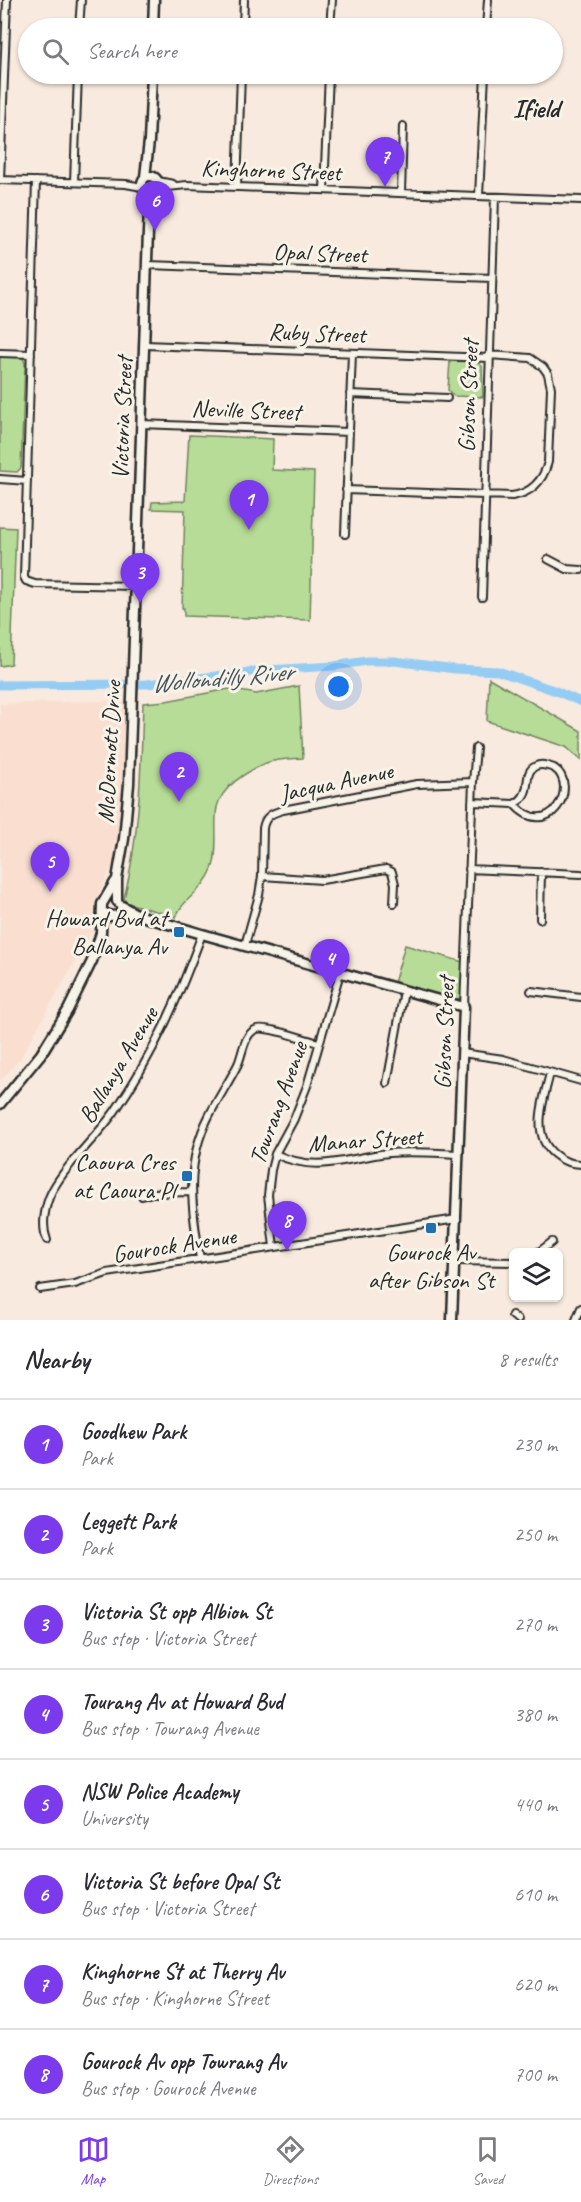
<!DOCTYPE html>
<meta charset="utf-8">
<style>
:root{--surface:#fff;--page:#f7f7f7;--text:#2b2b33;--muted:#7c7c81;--line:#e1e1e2;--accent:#7c3aed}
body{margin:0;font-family:Caveat,sans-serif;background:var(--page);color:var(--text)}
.controls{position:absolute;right:18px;bottom:18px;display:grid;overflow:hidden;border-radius:9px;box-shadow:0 2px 4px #0004}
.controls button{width:54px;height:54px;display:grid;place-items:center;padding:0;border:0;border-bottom:2px solid var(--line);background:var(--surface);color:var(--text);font:30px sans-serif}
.you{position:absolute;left:339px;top:687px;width:21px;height:21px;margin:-15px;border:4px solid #fff;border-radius:50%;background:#1a73e8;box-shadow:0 0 0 9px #1a73e833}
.badge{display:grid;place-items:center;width:39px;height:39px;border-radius:50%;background:var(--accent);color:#fff;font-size:20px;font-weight:700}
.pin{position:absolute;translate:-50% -50px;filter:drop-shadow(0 2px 3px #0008)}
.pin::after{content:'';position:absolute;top:32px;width:21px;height:18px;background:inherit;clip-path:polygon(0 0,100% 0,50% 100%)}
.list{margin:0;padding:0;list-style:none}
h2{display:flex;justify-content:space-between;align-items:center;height:78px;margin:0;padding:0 24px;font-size:26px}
h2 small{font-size:20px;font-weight:400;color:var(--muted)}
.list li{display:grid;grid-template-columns:39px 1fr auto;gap:18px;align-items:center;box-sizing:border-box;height:90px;padding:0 24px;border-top:2px solid var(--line)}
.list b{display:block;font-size:22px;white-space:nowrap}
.list p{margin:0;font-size:20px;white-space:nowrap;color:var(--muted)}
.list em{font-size:20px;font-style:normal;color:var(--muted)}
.icon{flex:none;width:33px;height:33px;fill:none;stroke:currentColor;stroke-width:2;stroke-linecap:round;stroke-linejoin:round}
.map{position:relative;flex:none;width:581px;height:1320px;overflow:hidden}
.search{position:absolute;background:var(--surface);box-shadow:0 2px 4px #0004;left:18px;right:18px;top:18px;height:66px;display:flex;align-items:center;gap:15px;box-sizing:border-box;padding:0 21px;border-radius:33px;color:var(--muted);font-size:22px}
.sheet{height:798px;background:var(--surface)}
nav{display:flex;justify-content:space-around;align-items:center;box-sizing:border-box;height:84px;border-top:2px solid var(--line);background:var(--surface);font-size:16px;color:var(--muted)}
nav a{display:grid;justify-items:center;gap:3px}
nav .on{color:var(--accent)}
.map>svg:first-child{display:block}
.built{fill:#fadfd1}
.green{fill:#b7dc97;stroke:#718461;stroke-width:1.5}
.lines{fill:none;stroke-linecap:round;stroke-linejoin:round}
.river{stroke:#95ccf4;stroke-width:9}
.street-casing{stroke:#2b2b2b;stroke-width:10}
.secondary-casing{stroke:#2b2b2b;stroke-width:13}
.street{stroke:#f7f3e8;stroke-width:6}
.secondary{stroke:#f7f3e8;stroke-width:8}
.poi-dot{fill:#1f6fb2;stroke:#f7f3e8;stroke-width:2}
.labels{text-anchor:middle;stroke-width:6;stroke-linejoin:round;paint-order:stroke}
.street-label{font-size:24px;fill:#2b2b2b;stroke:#f7f3e8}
.poi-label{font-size:24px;fill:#2b2b2b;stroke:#f7f3e8;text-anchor:end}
.neighbourhood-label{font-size:26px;font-weight:bold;fill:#2b2b2b;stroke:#f7f3e8}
.water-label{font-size:26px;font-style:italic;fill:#46535d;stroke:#f7f3e8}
</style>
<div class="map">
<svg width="581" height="1320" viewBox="0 0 581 1320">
<rect width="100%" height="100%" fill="#f8eade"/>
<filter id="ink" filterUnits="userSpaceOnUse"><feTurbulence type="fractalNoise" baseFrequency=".0167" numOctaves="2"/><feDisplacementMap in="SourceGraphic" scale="12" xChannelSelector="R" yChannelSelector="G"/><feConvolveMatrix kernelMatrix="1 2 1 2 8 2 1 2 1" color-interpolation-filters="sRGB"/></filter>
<g filter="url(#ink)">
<path class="built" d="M 126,700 L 121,813 L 114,862 L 95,903 L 94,917 L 89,938 L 20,1059 L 0,1081 L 0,704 Z"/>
<path class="green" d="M 0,355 L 19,356 L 23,358 L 25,363 L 21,468 L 17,472 L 0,471 Z
M 450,361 L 477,362 L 482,366 L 483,397 L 454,396 L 448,390 Z
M 189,435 L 273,439 L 272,470 L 314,472 L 310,620 L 184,616 L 184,608 L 182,608 L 185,510 L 151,509 L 152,502 L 185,501 Z
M 0,527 L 16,528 L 11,664 L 0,666 Z
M 489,678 L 581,731 L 581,760 L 566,747 L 487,721 Z
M 299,686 L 303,758 C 292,759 277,759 266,763 C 246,772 217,789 216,814 C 215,829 218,855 212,869 C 203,892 183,898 176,917 L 128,903 L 124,899 C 140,834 141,769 143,703 L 166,701 L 229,689 L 256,694 Z
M 405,945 L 463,962 L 462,994 L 460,998 L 454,1000 L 394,983 Z"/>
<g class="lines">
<path class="river" d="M 0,685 L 147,684 L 268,670 L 334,666 L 367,661 L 394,661 L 455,669 L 498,671 L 556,691 L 581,702"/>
<g class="street-casing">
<path id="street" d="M 79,28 L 81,0
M 243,28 L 244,0
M 330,28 L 332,0
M 486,28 L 488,0
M 0,180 L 7,0
M 0,180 L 126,184 L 142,187
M 36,181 L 24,577 L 26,581 L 35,584 L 136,586
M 158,181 L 173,184
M 74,182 L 78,74
M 237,187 L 241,74
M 158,188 L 187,185 L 581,200
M 324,190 L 329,74
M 401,193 L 403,126
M 479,196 L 485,74
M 148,265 L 492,278
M 145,345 L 489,358
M 0,353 L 31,354
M 350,394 L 447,398
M 141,424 L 349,432
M 0,479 L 27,481
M 346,490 L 512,496 C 531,493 543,481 548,462 L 551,388 L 548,374 L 543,367 L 530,358 L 489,355
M 345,534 L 352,353
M 548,559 L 567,569 L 581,570
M 482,597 L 495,197
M 472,802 L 514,804 C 548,843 581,786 554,768 C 548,766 542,763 536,766 C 524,771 530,786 524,795 C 522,799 518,802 514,804
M 469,869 L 581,874
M 262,876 L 322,880 L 386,869 L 392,872 L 395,884 L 394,903
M 540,919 L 541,872
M 245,945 L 259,895 L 262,876 L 263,828 C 265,816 272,813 283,810 L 417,784 L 473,782
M 531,991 L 581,997
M 464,1007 L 473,782 L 476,748
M 462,1053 L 503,1059 L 581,1081
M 550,1073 C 544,1099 530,1134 554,1154 C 562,1161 571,1164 581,1164
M 387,1083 L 404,991
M 275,1154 C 319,1174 344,1158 389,1153 C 412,1151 435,1153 459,1154
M 142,1196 L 152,1193 L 191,1192
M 47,1240 C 41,1225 45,1205 52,1191 C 67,1163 96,1138 115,1111 C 153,1056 179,997 202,934
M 274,1247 L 268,1195 L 271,1170 L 275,1154 L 294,1119 L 307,1086 L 340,973
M 539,1252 L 552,1242
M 200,1259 C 192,1208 184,1165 209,1116 C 218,1098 229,1082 238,1064 C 243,1053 244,1033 257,1029 C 267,1026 307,1040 319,1043
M 455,1261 L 514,1262
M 40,1289 L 75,1284 L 107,1273 L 457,1219
M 512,1315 L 518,1320
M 576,1320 L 581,1308"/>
</g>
<g class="secondary-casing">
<path id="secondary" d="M 153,28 L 154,0
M142 184a8 8 0 1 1 16 0a8 8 0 1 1-16 0Z
M 145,177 L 149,141 L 152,74
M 117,901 L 117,879 L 124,839 L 129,784 L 148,232 L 149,210 L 154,192
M 120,905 L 138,915 L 202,934 L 464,1007 L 452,1320
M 103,912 L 110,916 L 135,914
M 0,1104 L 41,1054 L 68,1010 L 92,961 L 101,933 L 102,904 L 115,882"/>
</g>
<use href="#street" class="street"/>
<use href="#secondary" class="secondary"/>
</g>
</g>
<g class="poi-dot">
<rect x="173" y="926" width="12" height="12" rx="3"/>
<rect x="181" y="1170" width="12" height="12" rx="3"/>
<rect x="425" y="1222" width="12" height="12" rx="3"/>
</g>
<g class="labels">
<g class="street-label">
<text transform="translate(271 170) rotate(2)" y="8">Kinghorne Street</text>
<text transform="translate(320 253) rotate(2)" y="8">Opal Street</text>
<text transform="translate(317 333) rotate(2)" y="8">Ruby Street</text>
<text transform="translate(468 396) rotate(-88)" y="8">Gibson Street</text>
<text transform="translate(246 410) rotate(2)" y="8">Neville Street</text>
<text transform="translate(122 418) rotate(-88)" y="8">Victoria Street</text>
<text transform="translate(109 752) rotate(-87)" y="8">McDermott Drive</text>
<text transform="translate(336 782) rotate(-12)" y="8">Jacqua Avenue</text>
<text transform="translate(444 1033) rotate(-88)" y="8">Gibson Street</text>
<text transform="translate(118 1065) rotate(-59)" y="8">Ballanya Avenue</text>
<text transform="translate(278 1103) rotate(-70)" y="8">Towrang Avenue</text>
<text transform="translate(365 1140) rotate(-4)" y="8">Manar Street</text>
<text transform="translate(174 1245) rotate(-9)" y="8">Gourock Avenue</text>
</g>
<g class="poi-label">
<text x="167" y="926">Howard Bvd at<tspan x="167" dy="28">Ballanya Av</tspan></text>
<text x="175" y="1170">Caoura Cres<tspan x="175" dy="28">at Caoura Pl</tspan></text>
<text x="431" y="1260" text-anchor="middle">Gourock Av<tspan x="431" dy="28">after Gibson St</tspan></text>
</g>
<g class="neighbourhood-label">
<text x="536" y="117">Ifield</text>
</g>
<g class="water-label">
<text transform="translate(222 677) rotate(-5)" y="9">Wollondilly River</text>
</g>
</g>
</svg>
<div class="controls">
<button><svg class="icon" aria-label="layers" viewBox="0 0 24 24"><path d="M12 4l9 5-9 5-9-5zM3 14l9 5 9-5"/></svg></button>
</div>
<div class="you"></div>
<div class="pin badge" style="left:249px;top:530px">1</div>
<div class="pin badge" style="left:179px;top:802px">2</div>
<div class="pin badge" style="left:140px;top:603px">3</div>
<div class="pin badge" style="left:330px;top:989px">4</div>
<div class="pin badge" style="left:50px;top:892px">5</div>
<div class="pin badge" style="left:155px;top:231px">6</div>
<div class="pin badge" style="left:385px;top:187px">7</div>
<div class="pin badge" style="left:287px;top:1251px">8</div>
<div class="search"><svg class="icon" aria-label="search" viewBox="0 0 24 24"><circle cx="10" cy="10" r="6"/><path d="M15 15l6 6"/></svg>Search here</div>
</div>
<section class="sheet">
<h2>Nearby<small>8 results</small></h2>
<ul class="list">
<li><span class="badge">1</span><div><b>Goodhew Park</b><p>Park</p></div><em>230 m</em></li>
<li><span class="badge">2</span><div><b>Leggett Park</b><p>Park</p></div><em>250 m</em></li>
<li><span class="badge">3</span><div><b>Victoria St opp Albion St</b><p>Bus stop · Victoria Street</p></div><em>270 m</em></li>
<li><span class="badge">4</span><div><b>Tourang Av at Howard Bvd</b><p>Bus stop · Towrang Avenue</p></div><em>380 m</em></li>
<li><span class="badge">5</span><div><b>NSW Police Academy</b><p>University</p></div><em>440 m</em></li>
<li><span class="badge">6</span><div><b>Victoria St before Opal St</b><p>Bus stop · Victoria Street</p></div><em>610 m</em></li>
<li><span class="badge">7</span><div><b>Kinghorne St at Therry Av</b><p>Bus stop · Kinghorne Street</p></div><em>620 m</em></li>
<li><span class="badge">8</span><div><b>Gourock Av opp Towrang Av</b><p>Bus stop · Gourock Avenue</p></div><em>700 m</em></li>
</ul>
</section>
<nav>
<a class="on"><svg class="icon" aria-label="map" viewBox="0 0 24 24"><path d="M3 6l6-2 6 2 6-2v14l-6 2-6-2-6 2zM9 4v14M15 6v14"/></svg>Map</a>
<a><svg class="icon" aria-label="directions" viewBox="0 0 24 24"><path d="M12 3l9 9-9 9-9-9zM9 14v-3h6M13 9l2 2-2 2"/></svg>Directions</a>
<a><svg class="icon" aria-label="saved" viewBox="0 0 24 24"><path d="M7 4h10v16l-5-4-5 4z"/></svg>Saved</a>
</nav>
